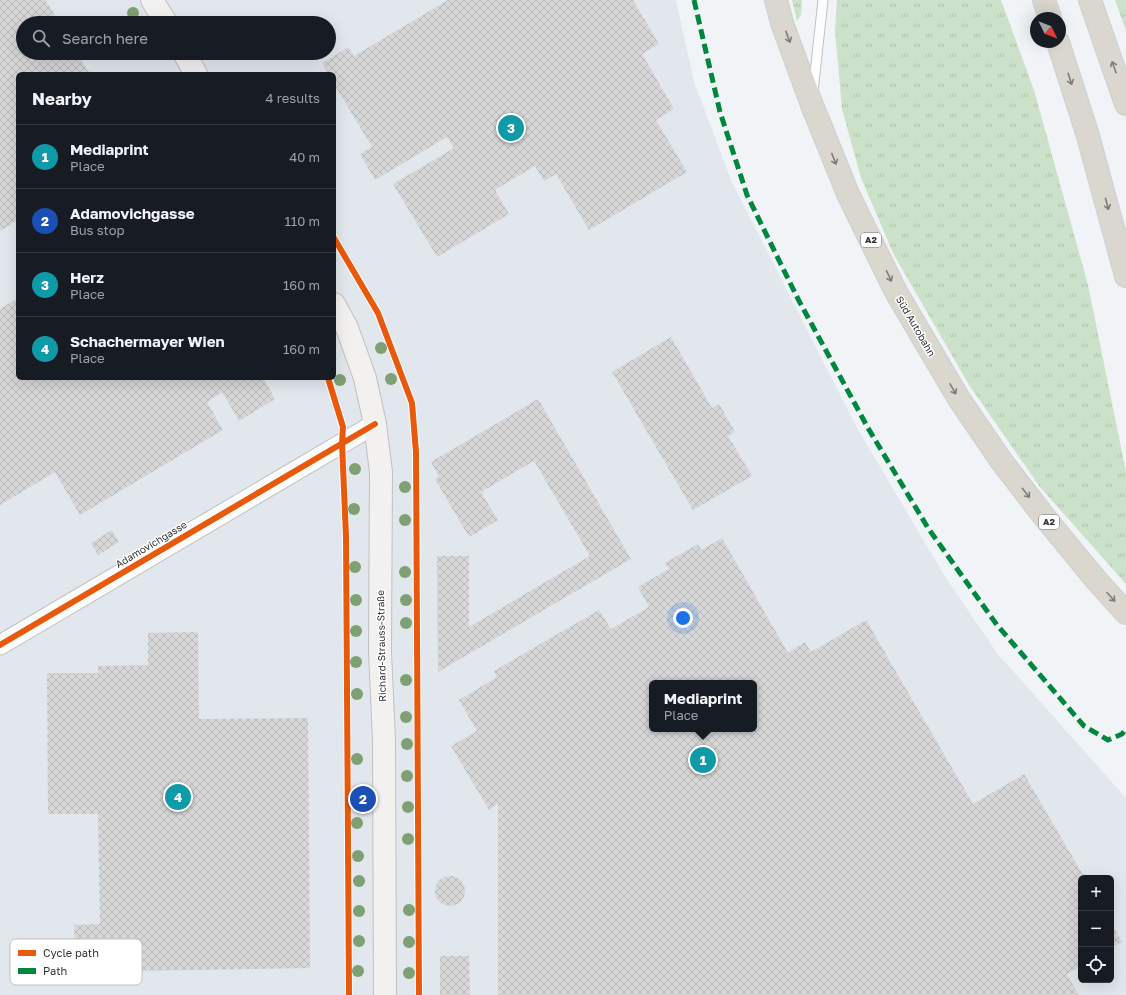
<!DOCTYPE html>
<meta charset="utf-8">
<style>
:root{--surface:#171b24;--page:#20242c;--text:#f1f3f6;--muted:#9ea1a6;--line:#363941;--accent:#7c3aed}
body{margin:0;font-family:"Golos Text",sans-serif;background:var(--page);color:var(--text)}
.controls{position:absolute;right:12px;bottom:12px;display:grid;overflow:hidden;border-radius:6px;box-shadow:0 4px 16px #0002}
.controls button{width:36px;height:36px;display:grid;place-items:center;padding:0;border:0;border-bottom:1px solid var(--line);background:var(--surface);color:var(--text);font:20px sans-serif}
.compass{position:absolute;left:1030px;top:12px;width:36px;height:36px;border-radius:50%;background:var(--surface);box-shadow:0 4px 16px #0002;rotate:133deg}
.you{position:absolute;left:683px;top:618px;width:14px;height:14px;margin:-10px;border:3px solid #fff;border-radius:50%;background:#1a73e8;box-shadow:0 0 0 6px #1a73e833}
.badge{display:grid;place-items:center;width:26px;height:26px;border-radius:50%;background:var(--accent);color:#fff;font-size:13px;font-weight:700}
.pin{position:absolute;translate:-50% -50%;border:2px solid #fff;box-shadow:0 1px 4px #0006}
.popup{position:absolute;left:649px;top:680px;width:108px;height:52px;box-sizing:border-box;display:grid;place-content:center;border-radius:6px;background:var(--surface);filter:drop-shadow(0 1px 3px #0005);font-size:13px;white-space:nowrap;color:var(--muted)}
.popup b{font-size:15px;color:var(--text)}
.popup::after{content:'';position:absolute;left:50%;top:100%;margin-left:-8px;border:8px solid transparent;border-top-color:var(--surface)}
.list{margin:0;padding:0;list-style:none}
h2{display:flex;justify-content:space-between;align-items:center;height:52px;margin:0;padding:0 16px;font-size:17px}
h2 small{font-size:13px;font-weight:400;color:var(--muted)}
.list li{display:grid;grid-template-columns:26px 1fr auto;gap:12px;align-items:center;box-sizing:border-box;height:64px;padding:0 16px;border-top:1px solid var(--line)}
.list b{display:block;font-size:15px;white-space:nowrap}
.list p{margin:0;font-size:13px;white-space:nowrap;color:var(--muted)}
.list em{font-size:13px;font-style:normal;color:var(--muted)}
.icon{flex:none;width:22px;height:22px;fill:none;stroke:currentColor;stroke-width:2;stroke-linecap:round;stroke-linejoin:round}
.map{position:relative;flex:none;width:1126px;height:995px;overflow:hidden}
.search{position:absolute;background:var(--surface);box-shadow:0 4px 16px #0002;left:16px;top:16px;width:320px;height:44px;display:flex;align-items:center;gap:10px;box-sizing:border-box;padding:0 14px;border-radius:22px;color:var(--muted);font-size:15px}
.panel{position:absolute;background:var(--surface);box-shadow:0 4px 16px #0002;left:16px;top:72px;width:320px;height:308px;border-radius:6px}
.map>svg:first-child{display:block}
.built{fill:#e1e7ec;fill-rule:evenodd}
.grass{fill:url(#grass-tufts)}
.building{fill:url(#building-cross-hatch);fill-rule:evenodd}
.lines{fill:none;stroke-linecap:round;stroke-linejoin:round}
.lane-casing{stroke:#bec1c2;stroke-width:11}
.street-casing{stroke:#bec1c2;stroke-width:21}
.secondary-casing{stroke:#bec1c2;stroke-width:24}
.highway-casing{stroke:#cdcecf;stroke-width:24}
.lane{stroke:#fdfdfe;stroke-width:9}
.street{stroke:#fdfdfe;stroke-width:19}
.secondary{stroke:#f3f1ef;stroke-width:22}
.highway{stroke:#dad7ce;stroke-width:22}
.quiet{stroke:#00873e;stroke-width:5;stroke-dasharray:10 5;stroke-linecap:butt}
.cycleway-casing{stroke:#fff;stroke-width:8}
.cycleway{stroke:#e8590c;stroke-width:6}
.tree{fill:#7ea072}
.oneway{stroke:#7e7d7a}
.labels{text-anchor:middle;stroke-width:3;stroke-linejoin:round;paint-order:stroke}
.shield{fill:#fff;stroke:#707072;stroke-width:1}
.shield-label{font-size:9px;font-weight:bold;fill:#323335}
.street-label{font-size:10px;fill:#323335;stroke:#fff}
.key{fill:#fff;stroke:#c2c2c2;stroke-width:1}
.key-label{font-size:11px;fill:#323335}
</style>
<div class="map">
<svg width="1126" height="995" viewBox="0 0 1126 995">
<defs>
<pattern id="grass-tufts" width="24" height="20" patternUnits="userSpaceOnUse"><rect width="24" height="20" fill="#cce1c9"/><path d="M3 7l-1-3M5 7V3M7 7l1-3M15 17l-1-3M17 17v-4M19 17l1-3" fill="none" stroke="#b0c2ad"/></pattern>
<pattern id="building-cross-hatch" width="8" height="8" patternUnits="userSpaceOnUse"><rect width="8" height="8" fill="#d7d7d8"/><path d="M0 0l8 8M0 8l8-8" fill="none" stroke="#b9b9ba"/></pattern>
</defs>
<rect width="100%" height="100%" fill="#f1f4f6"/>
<path class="built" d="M 0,0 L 676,0 L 694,82 L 731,180 L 856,426 L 944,575 L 997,653 L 1126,798 L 1126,995 L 0,995 ZM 23,23 L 329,23 L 329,53 L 23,53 ZM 18,74 L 334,74 L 334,378 L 18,378 ZM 652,683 L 754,683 L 754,729 L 652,729 ZM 1081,878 L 1111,878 L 1111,980 L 1081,980 Z"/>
<path class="grass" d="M 792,0 L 802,0 L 801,15 L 797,21 Z
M 837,0 L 1001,0 L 1034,90 L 1088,285 L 1126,472 L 1126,584 L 1040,487 L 969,385 L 894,255 L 861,178 L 842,109 L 835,31 Z
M 1115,0 L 1126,0 L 1126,31 Z"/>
<path class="building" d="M 0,0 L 46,0 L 59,23 L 23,23 L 23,53 L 77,53 L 90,74 L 18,74 L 18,220 L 0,231 Z
M 448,0 L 633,0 L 659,44 L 642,54 L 674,109 L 656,120 L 687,172 L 589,230 L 556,174 L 544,181 L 535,166 L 495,190 L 509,214 L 437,257 L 393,184 L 454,148 L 447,137 L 375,180 L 360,154 L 372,147 L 334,84 L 334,74 L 328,74 L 322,63 L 349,47 L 354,56 Z
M 232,53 L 240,53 L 235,57 Z
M 18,298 L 18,378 L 263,378 L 275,399 L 239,421 L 222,392 L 207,402 L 223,430 L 80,515 L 55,472 L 0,505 L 0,309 Z
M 671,337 L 712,408 L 719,404 L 735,432 L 728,436 L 752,476 L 693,510 L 612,372 Z
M 538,399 L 631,559 L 438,672 L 437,556 L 469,556 L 469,627 L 590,556 L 534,461 L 481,492 L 498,520 L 469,537 L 435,479 L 439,477 L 431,462 Z
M 112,530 L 119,542 L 98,555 L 91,543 Z
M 722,538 L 788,653 L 805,642 L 811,652 L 866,620 L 973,804 L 1024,774 L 1085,878 L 1081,878 L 1081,966 L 1067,974 L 1079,995 L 498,995 L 498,804 L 489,810 L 451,746 L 477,731 L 459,700 L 497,677 L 494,671 L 599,610 L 611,629 L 649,607 L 638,587 L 669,569 L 665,563 L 698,544 L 701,550 ZM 652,683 L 754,683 L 754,729 L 652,729 Z
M 198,632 L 199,719 L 308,718 L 310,968 L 75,972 L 74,925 L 100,924 L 98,814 L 48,814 L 47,673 L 98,673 L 98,666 L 148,665 L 148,633 Z
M435 891a15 15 0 1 1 30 0a15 15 0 1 1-30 0Z
M 1111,923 L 1122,942 L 1111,948 Z
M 440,956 L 469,956 L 470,995 L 440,995 Z"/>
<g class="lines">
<g class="lane-casing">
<path id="lane" d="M 813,92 L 823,0"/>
</g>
<g class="street-casing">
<path id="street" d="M 0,645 L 375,424"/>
</g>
<g class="secondary-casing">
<path id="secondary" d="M 152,0 L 166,23
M 184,53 L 196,74
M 334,304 L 347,328 L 365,378 L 375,424 L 381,472 L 380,652 L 384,740 L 385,995"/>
</g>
<g class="highway-casing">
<path id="highway" d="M 776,0 L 782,23 L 812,105 L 848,194 L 896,292 L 959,399 L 1002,462 L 1046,519 L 1097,581 L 1126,613
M 1044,0 L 1050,18
M 1090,0 L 1126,104
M 1058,42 L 1088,136 L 1126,276"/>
</g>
<use href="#lane" class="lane"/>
<use href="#street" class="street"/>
<use href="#secondary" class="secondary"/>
<use href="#highway" class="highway"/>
<path class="quiet" d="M 694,0 L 720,112 L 747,195 L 798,299 L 868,428 L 928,528 L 997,625 L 1084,726 L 1108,740 L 1122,734 L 1126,729"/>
<g class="cycleway-casing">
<path id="cycleway" d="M 334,238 L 378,313 L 412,403 L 416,452 L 419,995
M 328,378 L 343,427 L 342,443 L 346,536 L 349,995
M 0,645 L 375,424"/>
</g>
<use href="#cycleway" class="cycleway"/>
</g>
<g class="tree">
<circle cx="133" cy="13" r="6"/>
<circle cx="381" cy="348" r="6"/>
<circle cx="391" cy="379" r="6"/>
<circle cx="340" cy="380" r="6"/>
<circle cx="355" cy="469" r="6"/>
<circle cx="405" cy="487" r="6"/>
<circle cx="354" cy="509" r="6"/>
<circle cx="405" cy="520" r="6"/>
<circle cx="355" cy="567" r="6"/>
<circle cx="405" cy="572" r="6"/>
<circle cx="356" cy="600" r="6"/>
<circle cx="406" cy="600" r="6"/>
<circle cx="406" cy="623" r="6"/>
<circle cx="356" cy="631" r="6"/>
<circle cx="356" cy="662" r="6"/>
<circle cx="406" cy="680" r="6"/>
<circle cx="357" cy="694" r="6"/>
<circle cx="406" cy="717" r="6"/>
<circle cx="407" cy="744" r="6"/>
<circle cx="357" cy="759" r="6"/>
<circle cx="407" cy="776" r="6"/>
<circle cx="358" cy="791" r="6"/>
<circle cx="408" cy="807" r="6"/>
<circle cx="357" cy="823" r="6"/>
<circle cx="408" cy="839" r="6"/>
<circle cx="358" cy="856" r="6"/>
<circle cx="359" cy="881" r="6"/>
<circle cx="409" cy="910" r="6"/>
<circle cx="359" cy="911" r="6"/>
<circle cx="359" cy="941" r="6"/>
<circle cx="409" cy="942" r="6"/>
<circle cx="358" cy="971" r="6"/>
<circle cx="409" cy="973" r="6"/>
</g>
<defs><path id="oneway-shaft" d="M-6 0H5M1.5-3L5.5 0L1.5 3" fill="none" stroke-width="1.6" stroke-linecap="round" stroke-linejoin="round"/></defs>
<g class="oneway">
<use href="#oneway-shaft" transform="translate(788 37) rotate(70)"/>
<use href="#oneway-shaft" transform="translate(1114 67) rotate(-109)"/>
<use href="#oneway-shaft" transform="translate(1070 79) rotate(72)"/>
<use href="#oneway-shaft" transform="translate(834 159) rotate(68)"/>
<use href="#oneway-shaft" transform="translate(1107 204) rotate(75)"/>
<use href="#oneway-shaft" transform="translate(889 276) rotate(64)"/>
<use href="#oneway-shaft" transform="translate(953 389) rotate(60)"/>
<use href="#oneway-shaft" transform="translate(1026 493) rotate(52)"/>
<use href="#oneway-shaft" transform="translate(1111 597) rotate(48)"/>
</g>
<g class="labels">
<g class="shield">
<rect x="861" y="233" width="20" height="14" rx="3"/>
<rect x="1039" y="515" width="20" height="14" rx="3"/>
</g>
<g class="shield-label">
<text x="871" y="243">A2</text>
<text x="1049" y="525">A2</text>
</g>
<g class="street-label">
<text transform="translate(916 326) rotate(60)" y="4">Süd Autobahn</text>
<text transform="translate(151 544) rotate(-31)" y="4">Adamovichgasse</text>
<text transform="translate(381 646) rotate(-91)" y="4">Richard-Strauss-Straße</text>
</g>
</g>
<rect x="10" y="939" width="132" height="46" rx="6" class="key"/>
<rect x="18" y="950" width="18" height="6" fill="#e8590c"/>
<rect x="18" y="968" width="18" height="6" fill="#00873e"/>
<g class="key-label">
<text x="43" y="957">Cycle path</text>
<text x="43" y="975">Path</text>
</g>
</svg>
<div class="controls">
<button>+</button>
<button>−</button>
<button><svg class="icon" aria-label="locate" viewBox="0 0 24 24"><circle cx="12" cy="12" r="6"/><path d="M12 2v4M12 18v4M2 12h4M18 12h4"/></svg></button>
</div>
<svg class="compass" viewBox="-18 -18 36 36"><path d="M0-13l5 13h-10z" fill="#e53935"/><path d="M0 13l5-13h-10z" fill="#9ea1a6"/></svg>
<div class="you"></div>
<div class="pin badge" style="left:703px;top:760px;background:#0f9aa8">1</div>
<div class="popup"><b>Mediaprint</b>Place</div>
<div class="pin badge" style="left:363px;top:799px;background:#1a4fb4">2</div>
<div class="pin badge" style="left:511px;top:128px;background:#0f9aa8">3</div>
<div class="pin badge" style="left:178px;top:797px;background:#0f9aa8">4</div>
<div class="search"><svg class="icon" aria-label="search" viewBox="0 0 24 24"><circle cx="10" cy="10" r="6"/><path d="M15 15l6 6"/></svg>Search here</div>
<section class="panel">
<h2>Nearby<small>4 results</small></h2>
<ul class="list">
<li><span class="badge" style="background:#0f9aa8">1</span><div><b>Mediaprint</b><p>Place</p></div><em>40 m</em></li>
<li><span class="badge" style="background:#1a4fb4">2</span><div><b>Adamovichgasse</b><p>Bus stop</p></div><em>110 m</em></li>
<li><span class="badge" style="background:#0f9aa8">3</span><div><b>Herz</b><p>Place</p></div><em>160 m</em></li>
<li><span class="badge" style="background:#0f9aa8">4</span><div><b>Schachermayer Wien</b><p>Place</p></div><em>160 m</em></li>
</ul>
</section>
</div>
